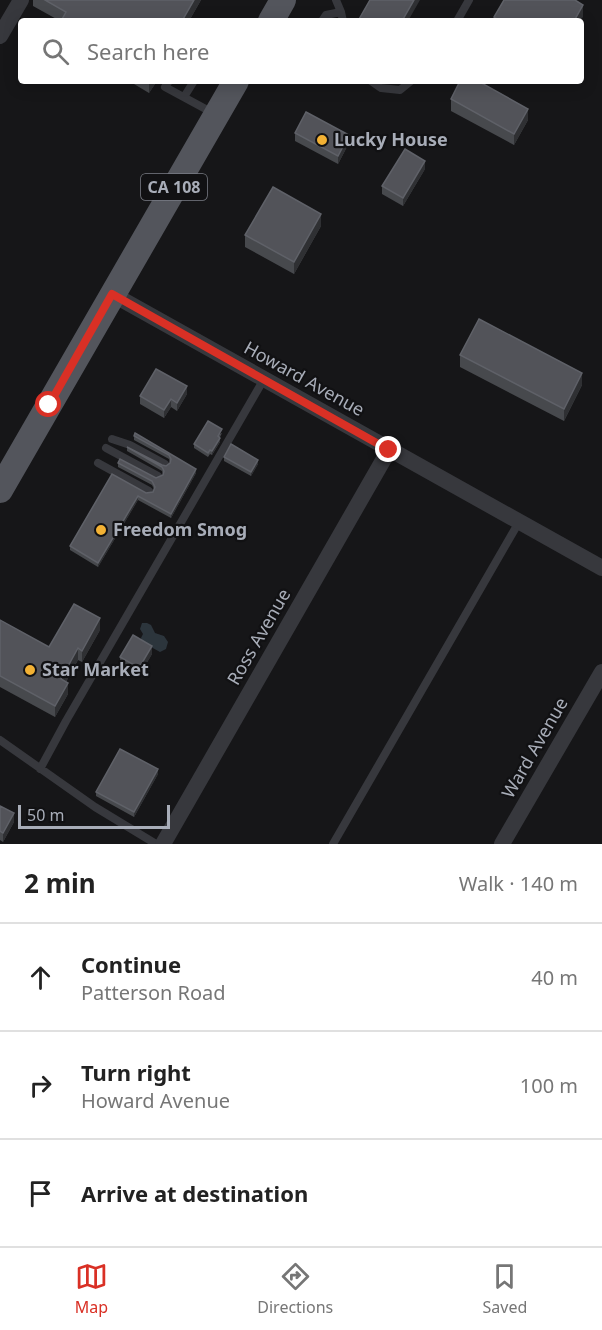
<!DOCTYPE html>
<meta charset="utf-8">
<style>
:root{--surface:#fff;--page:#f6f6f6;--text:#222;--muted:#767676;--line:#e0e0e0;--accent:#d93025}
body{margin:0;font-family:"Noto Sans",sans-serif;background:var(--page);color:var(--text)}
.scale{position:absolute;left:18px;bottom:15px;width:152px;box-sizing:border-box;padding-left:6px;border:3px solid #a8adb8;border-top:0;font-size:16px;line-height:21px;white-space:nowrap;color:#a8adb8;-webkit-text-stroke:4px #111113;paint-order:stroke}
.stop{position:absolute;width:18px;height:18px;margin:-14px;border:4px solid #d93025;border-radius:50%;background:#fff}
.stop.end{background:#d93025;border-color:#fff;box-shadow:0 2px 6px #0008}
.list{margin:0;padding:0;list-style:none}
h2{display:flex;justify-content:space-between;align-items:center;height:78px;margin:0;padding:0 24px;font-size:26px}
h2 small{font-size:20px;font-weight:400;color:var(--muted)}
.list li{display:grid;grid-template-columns:39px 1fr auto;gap:18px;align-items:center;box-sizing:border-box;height:108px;padding:0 24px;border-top:2px solid var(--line)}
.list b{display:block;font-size:22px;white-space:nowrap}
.list p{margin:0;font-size:20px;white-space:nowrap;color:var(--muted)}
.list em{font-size:20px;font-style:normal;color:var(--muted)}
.icon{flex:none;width:33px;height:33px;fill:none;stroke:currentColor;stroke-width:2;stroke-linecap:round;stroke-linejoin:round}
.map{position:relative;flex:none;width:602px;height:844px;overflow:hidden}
.search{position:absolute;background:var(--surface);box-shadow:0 3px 15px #0003;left:18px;right:18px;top:18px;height:66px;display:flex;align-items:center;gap:15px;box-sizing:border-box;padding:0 21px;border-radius:6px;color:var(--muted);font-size:22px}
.sheet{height:402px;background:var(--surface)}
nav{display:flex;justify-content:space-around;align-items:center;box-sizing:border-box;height:84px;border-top:2px solid var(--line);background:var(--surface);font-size:16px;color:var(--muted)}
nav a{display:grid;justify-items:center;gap:3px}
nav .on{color:var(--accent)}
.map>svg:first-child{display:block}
.water{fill:#2c353c}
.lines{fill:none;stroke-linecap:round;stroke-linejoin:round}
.lane{stroke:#37383d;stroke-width:8}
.street{stroke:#37383d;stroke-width:16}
.primary{stroke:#53555c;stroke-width:26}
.wall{fill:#47494d}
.shaded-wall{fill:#2f3033}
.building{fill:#525359;stroke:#5f6168;stroke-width:1.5}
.route{stroke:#d93025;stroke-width:8}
.poi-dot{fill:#f2b134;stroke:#111113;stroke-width:2}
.labels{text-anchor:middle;stroke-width:4.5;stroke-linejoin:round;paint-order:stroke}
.shield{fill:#111113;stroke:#7b7e86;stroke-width:1.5}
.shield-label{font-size:16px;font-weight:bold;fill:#a8adb8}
.poi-label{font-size:18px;font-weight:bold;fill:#a8adb8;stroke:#111113;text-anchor:start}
.street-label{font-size:18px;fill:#a8adb8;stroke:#111113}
</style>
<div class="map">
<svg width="602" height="844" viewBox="0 0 602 844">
<rect width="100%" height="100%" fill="#161618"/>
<path class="water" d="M 142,623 L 147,623 L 151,625 L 155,633 L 164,636 L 168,642 L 166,649 L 160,652 L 142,642 L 141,638 L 143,634 L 140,629 Z"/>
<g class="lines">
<path class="lane" d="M 336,0 L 341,12
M 322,21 L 326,15 L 341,12 L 343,21
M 457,21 L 469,0
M 169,81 L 165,87 L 213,113
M 371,81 L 381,88 L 400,90 L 411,81
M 184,97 L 194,81
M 112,439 L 130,445 L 165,464
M 106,448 L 158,476
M 98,463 L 149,491
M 0,740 L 95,807 L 156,844
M 40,769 L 66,721 L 264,379
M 333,844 L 519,522"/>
<path class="street" d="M 0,36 L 21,0
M 112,294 L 602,568
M 163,844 L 389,450
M 502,844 L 602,672"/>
<path class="primary" d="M 271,21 L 283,0
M 0,490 L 236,81"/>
</g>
<path class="wall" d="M 33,0 L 201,0 L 189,21 L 60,21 L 33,6 Z
M 129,81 L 157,81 L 149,93 Z
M 451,99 L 528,120 L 514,145 L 451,111 Z
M 295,133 L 349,143 L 338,164 L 295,141 Z
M 425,169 L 403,206 L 382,194 L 382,186 Z
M 321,226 L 294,274 L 245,247 L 245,235 Z
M 460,355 L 582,385 L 564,421 L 460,367 Z
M 187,394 L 177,411 L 171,407 L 164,418 L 140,404 L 140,396 Z
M 222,433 L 220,437 L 220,442 L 212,455 L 210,454 L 208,457 L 194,448 L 194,444 Z
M 134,436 L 196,469 L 196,473 L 171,518 L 138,500 L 98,567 L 70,550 L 70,546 L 112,474 L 146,493 L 153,492 L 154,489 L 152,485 L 118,467 L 118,463 L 156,478 L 163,475 L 162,471 L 127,451 L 127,447 L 162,465 L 166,466 L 170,463 L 169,459 L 134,440 Z
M 224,457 L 258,464 L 251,476 L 224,461 Z
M 0,620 L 49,647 L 100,630 L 82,662 L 78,660 L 66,682 L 68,694 L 55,717 L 0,687 Z
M 152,654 L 139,676 L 120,665 L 120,657 Z
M 158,774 L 134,817 L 96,796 L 96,792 Z
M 0,806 L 14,822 L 3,842 L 0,840 Z"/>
<path class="shaded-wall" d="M 194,0 L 201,0 L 189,21 L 182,21 Z
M 414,0 L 420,0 L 408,21 L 402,21 Z
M 583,5 L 583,17 L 580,21 L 574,21 Z
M 149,81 L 157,81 L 149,93 Z
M 528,109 L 528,120 L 514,145 L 514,134 Z
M 349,135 L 349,143 L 338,164 L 338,156 Z
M 425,161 L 425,169 L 403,206 L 403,198 Z
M 321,214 L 321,226 L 294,274 L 294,262 Z
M 582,373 L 582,385 L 564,421 L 564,409 Z
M 187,386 L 187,394 L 177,411 L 177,403 Z
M 171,399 L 171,407 L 164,418 L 164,410 Z
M 220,438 L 220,442 L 212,455 L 212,451 Z
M 258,460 L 258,464 L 251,476 L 251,472 Z
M 196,469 L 196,473 L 171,518 L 171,514 Z
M 138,496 L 138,500 L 98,567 L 98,563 Z
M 100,618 L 100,630 L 82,662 L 82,651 Z
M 152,646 L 152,654 L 139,676 L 139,668 Z
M 78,648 L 78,660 L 61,690 L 61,679 Z
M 68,683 L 68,694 L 55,717 L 55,706 Z
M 158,769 L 158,774 L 134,817 L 134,812 Z
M 14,813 L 14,822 L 3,842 L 3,833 Z"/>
<path class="building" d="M 45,0 L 194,0 L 182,21 L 61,21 L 66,12 Z
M 370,0 L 414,0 L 402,21 L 358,21 Z
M 504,0 L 575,0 L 583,5 L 574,21 L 500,21 L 494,17 Z
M 460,81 L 478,81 L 528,109 L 514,134 L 451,99 Z
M 306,112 L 349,135 L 338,156 L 295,133 Z
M 405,149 L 425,161 L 403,198 L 382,186 Z
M 273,187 L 321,214 L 294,262 L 245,235 Z
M 479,319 L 582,373 L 564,409 L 460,355 Z
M 156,369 L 187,386 L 177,403 L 171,399 L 164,410 L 140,396 Z
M 208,421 L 222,429 L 218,436 L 220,438 L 212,451 L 210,450 L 208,453 L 194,444 Z
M 135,433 L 196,469 L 171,514 L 138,496 L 98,563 L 70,546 L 112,474 L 146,493 L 153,492 L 155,487 L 152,481 L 118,463 L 120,459 L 156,478 L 163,475 L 164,471 L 162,467 L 127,447 L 162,465 L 166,466 L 170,463 L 171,459 L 169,455 L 134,436 Z
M 231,444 L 258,460 L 251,472 L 224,457 Z
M 74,604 L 100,618 L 82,651 L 78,648 L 61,679 L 68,683 L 55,706 L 0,676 L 0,620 L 49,647 Z
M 133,635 L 152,646 L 139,668 L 120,657 Z
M 120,749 L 158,769 L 134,812 L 96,792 Z
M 0,806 L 14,813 L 3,833 L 0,831 Z"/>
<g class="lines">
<path class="route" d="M 49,405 L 112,294 L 389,450"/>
</g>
<g class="poi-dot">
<circle cx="322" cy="140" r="6"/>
<circle cx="101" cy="530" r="6"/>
<circle cx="30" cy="670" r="6"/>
</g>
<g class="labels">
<rect class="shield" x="141" y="174" width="66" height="26" rx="4.5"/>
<g class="shield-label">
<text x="174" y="193">CA 108</text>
</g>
<g class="poi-label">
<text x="334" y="146">Lucky House</text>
<text x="113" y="536">Freedom Smog</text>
<text x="42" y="676">Star Market</text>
</g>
<g class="street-label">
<text transform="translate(304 379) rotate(29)" y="6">Howard Avenue</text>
<text transform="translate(259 637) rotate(-60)" y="6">Ross Avenue</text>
<text transform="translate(535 748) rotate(-60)" y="6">Ward Avenue</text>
</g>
</g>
</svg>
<div class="scale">50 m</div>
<div class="stop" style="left:49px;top:405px"></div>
<div class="stop end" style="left:389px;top:450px"></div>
<div class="search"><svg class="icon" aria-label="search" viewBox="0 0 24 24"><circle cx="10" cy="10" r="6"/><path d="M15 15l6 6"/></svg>Search here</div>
</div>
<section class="sheet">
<h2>2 min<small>Walk · 140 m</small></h2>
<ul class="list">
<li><svg class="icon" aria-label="ahead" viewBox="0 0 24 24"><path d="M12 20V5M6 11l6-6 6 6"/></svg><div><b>Continue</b><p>Patterson Road</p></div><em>40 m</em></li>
<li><svg class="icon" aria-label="right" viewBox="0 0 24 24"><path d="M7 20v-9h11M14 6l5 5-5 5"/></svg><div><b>Turn right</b><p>Howard Avenue</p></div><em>100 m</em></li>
<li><svg class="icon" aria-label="arrive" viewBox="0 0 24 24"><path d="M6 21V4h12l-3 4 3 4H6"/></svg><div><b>Arrive at destination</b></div></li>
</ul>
</section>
<nav>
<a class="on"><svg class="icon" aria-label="map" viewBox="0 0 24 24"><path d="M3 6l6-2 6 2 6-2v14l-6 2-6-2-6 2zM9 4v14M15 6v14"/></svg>Map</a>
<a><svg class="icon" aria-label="directions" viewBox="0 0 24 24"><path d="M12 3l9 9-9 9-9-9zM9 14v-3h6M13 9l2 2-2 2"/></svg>Directions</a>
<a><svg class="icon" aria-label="saved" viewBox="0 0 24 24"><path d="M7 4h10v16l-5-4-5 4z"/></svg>Saved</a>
</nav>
